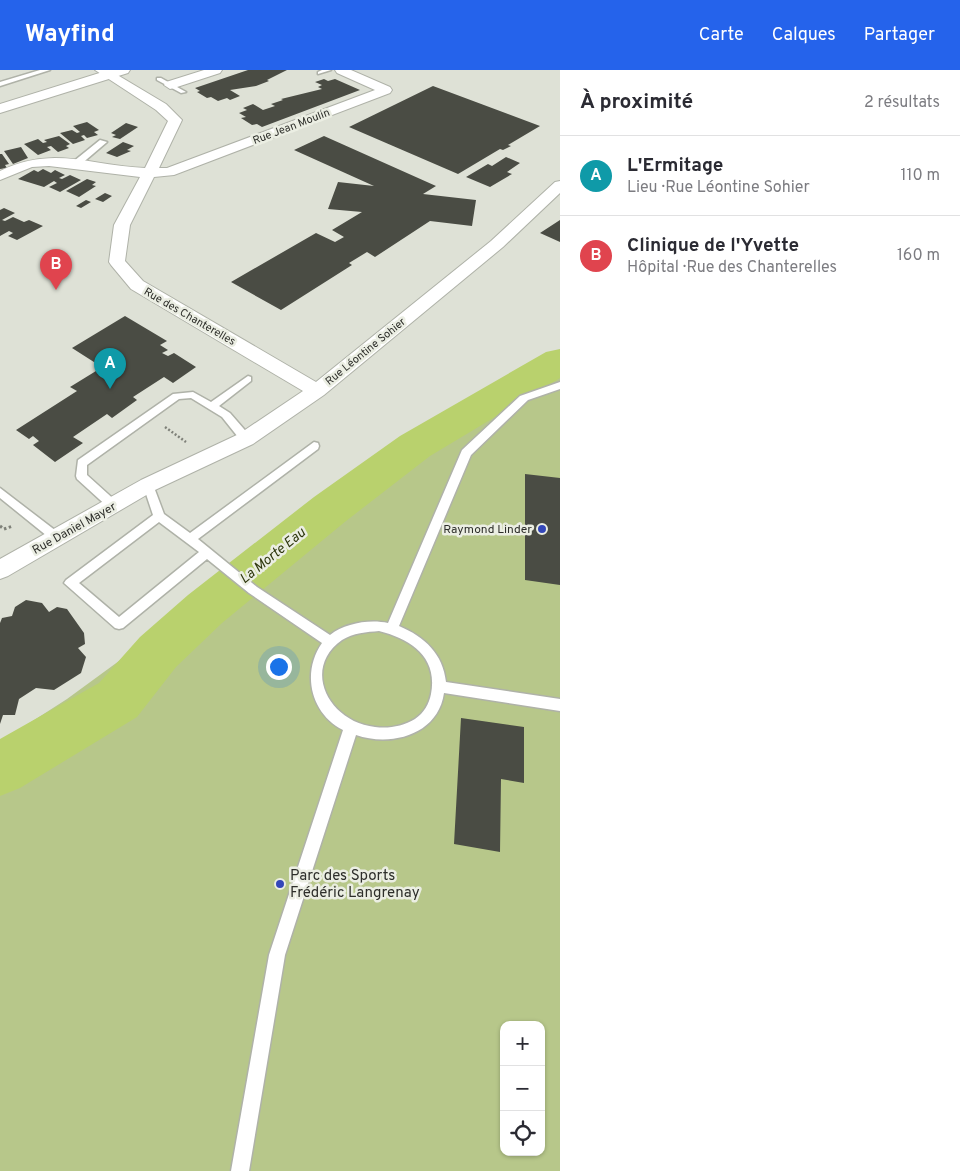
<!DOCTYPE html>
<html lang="fr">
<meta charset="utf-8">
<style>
:root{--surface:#fff;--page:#f7f7f7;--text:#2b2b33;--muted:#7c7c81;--line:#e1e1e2;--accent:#2563eb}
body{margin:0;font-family:Overpass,sans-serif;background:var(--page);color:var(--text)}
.controls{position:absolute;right:15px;bottom:15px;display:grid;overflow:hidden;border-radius:10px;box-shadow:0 1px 4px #0004}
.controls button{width:45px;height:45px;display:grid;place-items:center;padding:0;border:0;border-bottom:1px solid var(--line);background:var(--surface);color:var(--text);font:25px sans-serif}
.you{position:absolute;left:278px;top:596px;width:18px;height:18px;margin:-12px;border:4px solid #fff;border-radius:50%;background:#1a73e8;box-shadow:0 0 0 8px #1a73e833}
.badge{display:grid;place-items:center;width:32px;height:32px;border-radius:50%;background:var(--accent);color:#fff;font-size:16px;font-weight:700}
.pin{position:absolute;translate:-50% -41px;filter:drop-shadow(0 1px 2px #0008)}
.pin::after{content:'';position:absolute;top:26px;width:18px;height:15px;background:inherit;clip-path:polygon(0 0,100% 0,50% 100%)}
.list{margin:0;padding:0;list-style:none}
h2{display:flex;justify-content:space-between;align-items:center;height:65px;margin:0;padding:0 20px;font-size:21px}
h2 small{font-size:16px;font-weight:400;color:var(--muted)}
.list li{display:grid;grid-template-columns:32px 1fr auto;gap:15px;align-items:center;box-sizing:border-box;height:80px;padding:0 20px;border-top:1px solid var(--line)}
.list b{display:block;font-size:19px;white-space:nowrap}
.list p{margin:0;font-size:16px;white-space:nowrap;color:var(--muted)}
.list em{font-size:16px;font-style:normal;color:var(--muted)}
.icon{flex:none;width:28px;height:28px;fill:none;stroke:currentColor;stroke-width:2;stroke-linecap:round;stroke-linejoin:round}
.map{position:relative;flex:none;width:560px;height:1101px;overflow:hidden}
header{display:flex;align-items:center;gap:30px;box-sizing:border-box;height:70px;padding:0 25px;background:var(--accent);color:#fff}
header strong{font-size:24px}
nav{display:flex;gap:28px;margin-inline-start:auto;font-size:18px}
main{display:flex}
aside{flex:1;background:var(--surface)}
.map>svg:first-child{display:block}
.green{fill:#b7c78a;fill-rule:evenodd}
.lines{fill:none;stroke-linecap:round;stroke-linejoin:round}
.river{fill:#b9d16d;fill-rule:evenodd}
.building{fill:#4a4c44}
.service-casing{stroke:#afb2a8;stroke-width:3}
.minor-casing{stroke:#afb2a8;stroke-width:2}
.secondary-casing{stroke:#afb2a8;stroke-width:2}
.path-far1{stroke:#7f8179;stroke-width:2.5;stroke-dasharray:2 2;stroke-linecap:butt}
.path{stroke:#7f8179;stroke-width:3;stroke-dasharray:2.5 2.5;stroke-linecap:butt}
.service{fill:#fff;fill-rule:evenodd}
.minor{fill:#fff;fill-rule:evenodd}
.secondary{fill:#fff;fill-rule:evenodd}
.poi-dot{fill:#3447b9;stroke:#ebeee3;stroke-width:2}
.labels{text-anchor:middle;stroke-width:5;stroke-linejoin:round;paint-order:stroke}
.far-street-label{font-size:11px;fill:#2d2e2a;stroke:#ebeee3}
.street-label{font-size:12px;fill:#2d2e2a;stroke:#ebeee3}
.poi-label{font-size:12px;fill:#2d2e2a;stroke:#ebeee3;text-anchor:end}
.water-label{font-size:14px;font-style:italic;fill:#2f380e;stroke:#ebeee3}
.near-poi-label{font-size:15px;fill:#2d2e2a;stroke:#ebeee3;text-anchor:start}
</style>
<header>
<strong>Wayfind</strong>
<nav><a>Carte</a><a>Calques</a><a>Partager</a></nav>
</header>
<main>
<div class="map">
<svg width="560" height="1101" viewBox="0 0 560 1101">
<rect width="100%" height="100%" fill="#dee1d6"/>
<path class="green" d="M 560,281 L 560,1101 L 0,1101 L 0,672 L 67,629 L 242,501 L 411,369 ZM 504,955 L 541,955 L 541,1082 L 504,1082 Z"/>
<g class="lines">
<path class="river" d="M 560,279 L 560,308 L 430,386 L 346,451 L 222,553 L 176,597 L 137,647 L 20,718 L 0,726 L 0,669 L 99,613 L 140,567 L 188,525 L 314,427 L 400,366 L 546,282 Z"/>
</g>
<path class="building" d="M 248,0 L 287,0 L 267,10 L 269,11 L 256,16 L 230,20 L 240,26 L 230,30 L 227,28 L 218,31 L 211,27 L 207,28 L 197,22 L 200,21 L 195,18 Z
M 324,9 L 328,11 L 335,9 L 360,20 L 262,57 L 257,54 L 252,55 L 241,48 L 246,47 L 239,43 L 247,40 L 243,38 L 253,34 L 263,40 L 275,36 L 271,34 L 283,30 L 281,29 L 322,19 L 318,17 L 322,15 L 315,12 Z
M 433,16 L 540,56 L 508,75 L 511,76 L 503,80 L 500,79 L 458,104 L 349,57 Z
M 87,52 L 99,60 L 94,62 L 98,65 L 87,68 L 84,65 L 81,66 L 85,70 L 73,74 L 60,63 L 72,60 L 77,63 L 80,62 L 73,56 Z
M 126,53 L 138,57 L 120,69 L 112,67 L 116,65 L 111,63 Z
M 59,66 L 70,74 L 66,76 L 69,78 L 58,82 L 51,76 L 47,77 L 51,80 L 38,85 L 24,74 L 38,69 L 43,73 L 47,72 L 44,70 Z
M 324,66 L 436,116 L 423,124 L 476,130 L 472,156 L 430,151 L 375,187 L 367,182 L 349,193 L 352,195 L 281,240 L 231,212 L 316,163 L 335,172 L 344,167 L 332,160 L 362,142 L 328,139 L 338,112 L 374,116 L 294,80 Z
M 123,72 L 134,76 L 127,80 L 131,81 L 117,87 L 106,83 Z
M 21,77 L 28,88 L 13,94 L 4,81 Z
M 0,84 L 2,84 L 9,94 L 5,95 L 7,98 L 0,99 Z
M 506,87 L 520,93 L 507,102 L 512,104 L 490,117 L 466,107 L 488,94 L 492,96 Z
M 43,99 L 51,103 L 55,100 L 65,105 L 59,108 L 62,109 L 70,105 L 81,110 L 60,122 L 49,117 L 57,113 L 54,111 L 44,117 L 18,109 L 34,100 L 38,102 Z
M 87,109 L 96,112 L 92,115 L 96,116 L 79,127 L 66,121 Z
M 105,123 L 112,126 L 103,132 L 95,129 Z
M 86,130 L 91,132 L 81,138 L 76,136 Z
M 4,138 L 15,143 L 2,150 L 5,151 L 13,147 L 24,152 L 29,150 L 43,156 L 17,170 L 8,166 L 13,163 L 9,161 L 0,166 L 0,140 Z
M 560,150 L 560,172 L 540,163 Z
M 125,246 L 167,271 L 160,275 L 168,280 L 162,283 L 168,286 L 174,283 L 196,297 L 173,313 L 164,307 L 133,327 L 137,330 L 112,348 L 107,344 L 73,367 L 83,373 L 55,392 L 33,375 L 39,371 L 33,366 L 29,369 L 16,360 L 77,321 L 70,317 L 96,301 L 102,305 L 108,301 L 72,278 Z
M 525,404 L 560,408 L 560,515 L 525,510 Z
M 26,530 L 42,533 L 49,542 L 57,537 L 67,539 L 84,563 L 85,574 L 78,578 L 86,587 L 81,603 L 54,620 L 36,618 L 19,629 L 15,645 L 3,645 L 0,654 L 0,553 L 2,548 L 12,546 L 15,537 Z
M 461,648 L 524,657 L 524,713 L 501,709 L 500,782 L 454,774 Z"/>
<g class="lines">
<g class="service-casing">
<path id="service" d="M 40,0 L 50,0 L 0,16 L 0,12 Z
M 322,0 L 331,0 L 318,4 L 318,2 Z
M 157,8 L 161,8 L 186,22 L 181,23 L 157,10 Z
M 100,70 L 107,72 L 80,95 L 74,95 L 74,91 Z
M 248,306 L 251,307 L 251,311 L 219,336 L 230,343 L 250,366 L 251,369 L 250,372 L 242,372 L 222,347 L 191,328 L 179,329 L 87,395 L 87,405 L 118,433 L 120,436 L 118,439 L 110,439 L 77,409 L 76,406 L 78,390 L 173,324 L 193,322 L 211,332 Z
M 560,312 L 560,319 L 528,330 L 471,385 L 399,556 C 425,567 443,584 446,612 L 560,629 L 560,641 L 444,623 C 438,665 391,677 356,665 L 285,885 L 249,1101 L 231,1101 L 269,885 L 343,660 C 311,644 301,603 322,573 L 249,523 L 207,489 L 123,558 L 119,559 L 115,558 L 64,513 L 66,510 L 153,445 L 143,415 L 144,412 L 152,412 L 164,444 L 190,463 L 314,372 L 318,373 L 319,376 L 318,379 L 198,469 L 257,517 L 330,565 C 345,553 370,549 388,553 L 462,380 L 520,326 ZM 159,452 L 199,482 L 119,547 L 79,513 ZM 379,561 C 411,569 438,587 431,624 C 429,634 424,643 415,649 C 403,656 389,659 375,657 C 329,652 301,599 342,570 C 353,563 367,562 379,561 Z
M 0,418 L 60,464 L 62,467 L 60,470 L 52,470 L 0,428 Z"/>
</g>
<g class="minor-casing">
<path id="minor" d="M 95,0 L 109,0 L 166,34 L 182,50 L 159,98 L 167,98 L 375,20 L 337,3 L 335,0 L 351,0 L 390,17 L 392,20 L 390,23 L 174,105 L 154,107 L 130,155 L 125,191 L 143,211 L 316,312 L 491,171 L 555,112 L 560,111 L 560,123 L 503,177 L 324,325 L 253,374 L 155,420 L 8,506 L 0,509 L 0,489 L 141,410 L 239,364 L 303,321 L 131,219 L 111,195 L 109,192 L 114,155 L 140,107 L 49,96 L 32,97 L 0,110 L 0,101 C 54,75 90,96 145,98 L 168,51 L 156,40 Z
M 204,0 L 222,0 L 220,3 L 174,18 L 170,19 L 164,15 L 166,12 Z"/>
</g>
<g class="secondary-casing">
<path id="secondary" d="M 109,0 L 130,0 L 128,3 L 0,43 L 0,34 Z"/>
</g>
<path class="path-far1" d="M 165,357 L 186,372"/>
<path class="path" d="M 0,456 L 4,459 L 13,456"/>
<use href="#service" class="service"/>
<use href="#minor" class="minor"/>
<use href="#secondary" class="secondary"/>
</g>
<g class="poi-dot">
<circle cx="542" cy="459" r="5"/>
<circle cx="280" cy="814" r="5"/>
</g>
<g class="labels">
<g class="far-street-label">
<text transform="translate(291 56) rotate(-21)" y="4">Rue Jean Moulin</text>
<text transform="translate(190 246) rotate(30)" y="4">Rue des Chanterelles</text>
<text transform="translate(365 281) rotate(-39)" y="4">Rue Léontine Sohier</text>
</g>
<g class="street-label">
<text transform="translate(74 458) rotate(-29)" y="4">Rue Daniel Mayer</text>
</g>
<g class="poi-label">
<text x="532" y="463">Raymond Linder</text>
</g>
<g class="water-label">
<text transform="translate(272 485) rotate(-39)" y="5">La Morte Eau</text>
</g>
<g class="near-poi-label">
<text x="290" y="810">Parc des Sports<tspan x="290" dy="17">Frédéric Langrenay</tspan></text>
</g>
</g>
</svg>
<div class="controls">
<button>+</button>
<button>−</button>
<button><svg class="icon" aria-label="locate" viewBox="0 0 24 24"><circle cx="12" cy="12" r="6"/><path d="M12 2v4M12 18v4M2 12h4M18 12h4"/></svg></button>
</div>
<div class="you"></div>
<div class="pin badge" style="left:110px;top:319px;background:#0f9aa8">A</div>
<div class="pin badge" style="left:56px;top:220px;background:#e0444e">B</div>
</div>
<aside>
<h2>À proximité<small>2 résultats</small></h2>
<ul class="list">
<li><span class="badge" style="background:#0f9aa8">A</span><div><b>L'Ermitage</b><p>Lieu · Rue Léontine Sohier</p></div><em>110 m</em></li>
<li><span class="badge" style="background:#e0444e">B</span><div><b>Clinique de l'Yvette</b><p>Hôpital · Rue des Chanterelles</p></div><em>160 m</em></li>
</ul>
</aside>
</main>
